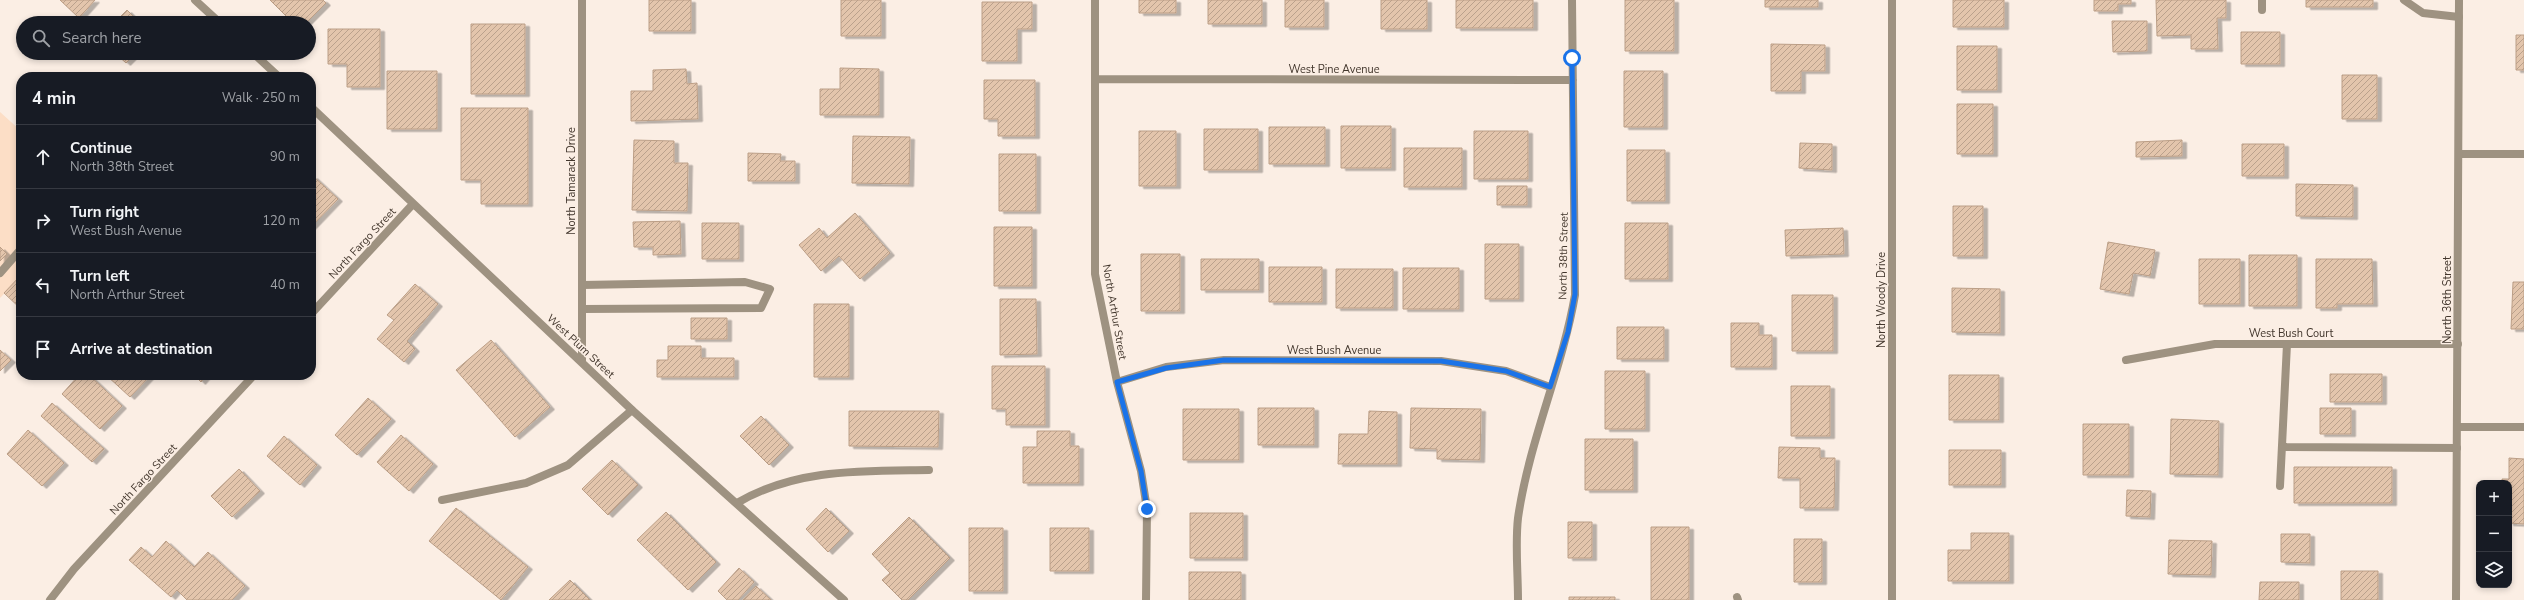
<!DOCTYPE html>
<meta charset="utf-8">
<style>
:root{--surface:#171b24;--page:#242831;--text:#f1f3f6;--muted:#9ea1a6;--line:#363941}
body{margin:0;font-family:"Nunito Sans",sans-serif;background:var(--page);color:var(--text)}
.controls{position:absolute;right:12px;bottom:12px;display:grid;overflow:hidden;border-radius:8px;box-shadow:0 2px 6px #0003}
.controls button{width:36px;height:36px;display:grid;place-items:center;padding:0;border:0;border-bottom:1px solid var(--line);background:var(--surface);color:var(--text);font:20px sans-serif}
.stop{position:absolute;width:12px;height:12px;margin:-9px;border:3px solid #1a73e8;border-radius:50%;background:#fff}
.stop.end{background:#1a73e8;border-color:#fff;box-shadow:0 1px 4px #0008}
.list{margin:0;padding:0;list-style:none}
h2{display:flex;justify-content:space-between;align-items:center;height:52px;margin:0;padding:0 16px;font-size:17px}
h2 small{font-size:13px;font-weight:400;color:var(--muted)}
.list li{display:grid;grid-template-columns:26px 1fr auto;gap:12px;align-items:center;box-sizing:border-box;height:64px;padding:0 16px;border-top:1px solid var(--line)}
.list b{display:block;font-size:15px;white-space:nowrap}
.list p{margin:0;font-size:13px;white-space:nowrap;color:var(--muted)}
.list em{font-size:13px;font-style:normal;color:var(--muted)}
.icon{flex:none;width:22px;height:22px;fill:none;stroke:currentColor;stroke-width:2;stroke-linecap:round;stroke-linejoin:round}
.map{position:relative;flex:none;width:2524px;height:600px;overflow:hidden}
.search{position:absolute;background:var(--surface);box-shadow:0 2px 6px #0003;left:16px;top:16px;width:300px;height:44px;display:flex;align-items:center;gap:10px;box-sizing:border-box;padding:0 14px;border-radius:22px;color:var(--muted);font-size:15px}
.panel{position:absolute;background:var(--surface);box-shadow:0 2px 6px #0003;left:16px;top:72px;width:300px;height:308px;border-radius:16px}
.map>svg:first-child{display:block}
.built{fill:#fcdec6}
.building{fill:url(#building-hatch);stroke:#bb9e86;filter:url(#shadow)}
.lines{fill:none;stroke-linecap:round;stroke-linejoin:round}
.service{stroke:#9e9281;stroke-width:8}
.minor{stroke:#9e9281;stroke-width:8}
.tertiary{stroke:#9e9281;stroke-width:8}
.route{stroke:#1a73e8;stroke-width:5}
.labels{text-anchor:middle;stroke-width:3;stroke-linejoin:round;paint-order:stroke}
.street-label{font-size:11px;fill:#42362c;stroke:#fbeee4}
</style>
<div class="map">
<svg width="2524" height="600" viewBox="0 0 2524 600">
<defs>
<pattern id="building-hatch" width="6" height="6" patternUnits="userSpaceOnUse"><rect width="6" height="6" fill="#e3c5ac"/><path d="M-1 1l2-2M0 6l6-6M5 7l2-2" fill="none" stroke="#baa18c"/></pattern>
<filter id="shadow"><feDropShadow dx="4.5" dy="2.5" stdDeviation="0" flood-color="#0004"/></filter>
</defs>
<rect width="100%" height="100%" fill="#fbeee4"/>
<path class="built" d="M 0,112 L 21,131 L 21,276 L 0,298 Z"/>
<path class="building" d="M 60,0 L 95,0 L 79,18 Z
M 270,0 L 323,0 L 326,3 L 306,23 L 293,23 Z
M 649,0 L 691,0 L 691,31 L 649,31 Z
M 841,0 L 881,0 L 881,36 L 841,36 Z
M 1139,0 L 1176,0 L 1176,13 L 1139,13 Z
M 1208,0 L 1262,0 L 1262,24 L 1208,24 Z
M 1285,0 L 1324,0 L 1324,27 L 1285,27 Z
M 1381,0 L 1427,0 L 1427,29 L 1381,29 Z
M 1456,0 L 1533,0 L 1533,28 L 1456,28 Z
M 1625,0 L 1674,0 L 1674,51 L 1625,51 Z
M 1765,0 L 1818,0 L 1818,7 L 1765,7 Z
M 1953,0 L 2004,0 L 2004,27 L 1953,27 Z
M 2094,0 L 2131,0 L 2131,4 L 2118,4 L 2118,11 L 2094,11 Z
M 2156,0 L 2226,0 L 2226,18 L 2217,18 L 2218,49 L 2191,49 L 2191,35 L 2157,36 Z
M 2306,0 L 2373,0 L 2373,7 L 2306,7 Z
M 982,2 L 1032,2 L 1032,29 L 1017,29 L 1017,61 L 982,61 Z
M 127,10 L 136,19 L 139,16 L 146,23 L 114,23 Z
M 2112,21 L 2147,21 L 2147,51 L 2113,52 Z
M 471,24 L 525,24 L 525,94 L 471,94 Z
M 328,29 L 380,29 L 380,87 L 347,87 L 347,64 L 328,64 Z
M 2241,32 L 2280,32 L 2280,64 L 2241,64 Z
M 2516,35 L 2524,35 L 2524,70 L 2516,70 Z
M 1771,44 L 1825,45 L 1825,71 L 1801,71 L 1801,91 L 1771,91 Z
M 1957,46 L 1997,46 L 1997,90 L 1957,90 Z
M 115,53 L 134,53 L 135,54 L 126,63 Z
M 840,68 L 879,69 L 879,115 L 820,115 L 820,89 L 840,89 Z
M 686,69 L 687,84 L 697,83 L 698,119 L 631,121 L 631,91 L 653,91 L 653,70 Z
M 387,71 L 437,71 L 437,129 L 387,129 Z
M 1624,71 L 1663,71 L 1663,127 L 1624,127 Z
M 2342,75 L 2377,75 L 2377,119 L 2342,119 Z
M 984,80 L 1035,80 L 1035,136 L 998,136 L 998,119 L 984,119 Z
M 1957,104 L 1993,104 L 1993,154 L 1957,154 Z
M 461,108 L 528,108 L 528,204 L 481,204 L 481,180 L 461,180 Z
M 1341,126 L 1391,126 L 1391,168 L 1341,168 Z
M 1269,127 L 1325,127 L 1325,164 L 1269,164 Z
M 1204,129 L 1258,129 L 1258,170 L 1204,170 Z
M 1139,131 L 1176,131 L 1176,186 L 1139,186 Z
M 1474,131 L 1528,131 L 1528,179 L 1474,179 Z
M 853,136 L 910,137 L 909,184 L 852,183 Z
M 634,140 L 674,141 L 674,163 L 688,163 L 687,211 L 632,210 Z
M 2182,140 L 2182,156 L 2136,157 L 2136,142 Z
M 1800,143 L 1832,144 L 1832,170 L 1799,168 Z
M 2242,144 L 2284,144 L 2284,176 L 2242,176 Z
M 1404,148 L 1462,148 L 1462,187 L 1404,187 Z
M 1627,150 L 1665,150 L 1665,201 L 1627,201 Z
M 748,153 L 781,154 L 780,161 L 795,161 L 795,181 L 748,181 Z
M 999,154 L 1036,154 L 1036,211 L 999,211 Z
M 313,176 L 338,199 L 311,227 L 311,178 Z
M 2296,184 L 2353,185 L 2353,217 L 2296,216 Z
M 1497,186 L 1527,186 L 1527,205 L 1497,205 Z
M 1953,206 L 1983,206 L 1983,256 L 1953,256 Z
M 855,213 L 890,253 L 860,279 L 839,256 L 821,271 L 799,245 L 819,228 L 827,238 Z
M 680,221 L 681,254 L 653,255 L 653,247 L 634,247 L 633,222 Z
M 702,223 L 739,223 L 739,259 L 702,259 Z
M 1625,223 L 1668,223 L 1668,279 L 1625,279 Z
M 994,227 L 1032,227 L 1032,286 L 994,286 Z
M 1843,228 L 1844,254 L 1786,256 L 1785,230 Z
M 2108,242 L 2155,250 L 2150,276 L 2133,273 L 2129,294 L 2100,289 Z
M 1485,244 L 1519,244 L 1519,299 L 1485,299 Z
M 0,247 L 7,254 L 0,261 Z
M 1141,254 L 1180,254 L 1180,311 L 1141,311 Z
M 2249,255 L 2297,255 L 2297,306 L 2249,306 Z
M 1201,259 L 1259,259 L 1259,290 L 1201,290 Z
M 2199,259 L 2240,259 L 2240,304 L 2199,304 Z
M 2316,259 L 2372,259 L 2373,304 L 2337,304 L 2337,308 L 2316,308 Z
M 1269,267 L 1322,267 L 1322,302 L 1269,302 Z
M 1403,268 L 1459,268 L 1459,309 L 1403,309 Z
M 1336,269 L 1393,269 L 1393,308 L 1336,308 Z
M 21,275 L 21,309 L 4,293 Z
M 2513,282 L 2524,282 L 2524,329 L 2511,329 Z
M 415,284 L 438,304 L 407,341 L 415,349 L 404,362 L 377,339 L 394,320 L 387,315 Z
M 1952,288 L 2000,289 L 2000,333 L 1952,332 Z
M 1792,295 L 1833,295 L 1833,351 L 1792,351 Z
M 1000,299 L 1036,299 L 1037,354 L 1000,355 Z
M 814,304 L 849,304 L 849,377 L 814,377 Z
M 691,318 L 727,318 L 727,339 L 691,339 Z
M 1731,323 L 1759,323 L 1759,335 L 1772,335 L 1772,367 L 1731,367 Z
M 1617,327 L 1664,327 L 1664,359 L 1617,359 Z
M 491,340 L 550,407 L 515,437 L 456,370 Z
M 668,346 L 701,346 L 701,358 L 734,358 L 734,377 L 657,377 L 657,360 L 668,360 Z
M 0,350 L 11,360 L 0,371 Z
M 992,366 L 1045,366 L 1045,425 L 1006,425 L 1006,409 L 992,409 Z
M 1605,371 L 1645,371 L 1645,429 L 1605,429 Z
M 2330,374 L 2382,374 L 2382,402 L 2330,402 Z
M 79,375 L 89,375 L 122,406 L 100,429 L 62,394 Z
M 106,375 L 151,375 L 130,397 Z
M 194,375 L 207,375 L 201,382 Z
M 1949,375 L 1999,375 L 1999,420 L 1949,420 Z
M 1791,386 L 1830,386 L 1830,436 L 1791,436 Z
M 368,398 L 391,419 L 357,455 L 335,435 Z
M 52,403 L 104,449 L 92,462 L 41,416 Z
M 1258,408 L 1314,408 L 1314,445 L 1258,445 Z
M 1411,408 L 1481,409 L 1480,460 L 1437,459 L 1437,449 L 1410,448 Z
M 2320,408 L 2351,408 L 2351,434 L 2320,434 Z
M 1183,409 L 1239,409 L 1239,460 L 1183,460 Z
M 849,411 L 939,411 L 938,447 L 849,446 Z
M 1369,411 L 1397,412 L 1397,464 L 1338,464 L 1339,434 L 1368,434 Z
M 761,416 L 789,445 L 769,465 L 740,436 Z
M 2171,419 L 2219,421 L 2218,475 L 2170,474 Z
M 2083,424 L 2129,424 L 2129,475 L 2083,475 Z
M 28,430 L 64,463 L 42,486 L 7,454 Z
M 1037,431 L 1070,431 L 1070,446 L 1079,446 L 1079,483 L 1023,483 L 1023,447 L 1037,447 Z
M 401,435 L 433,464 L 409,491 L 377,462 Z
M 284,436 L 317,465 L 300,485 L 267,456 Z
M 1585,439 L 1633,439 L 1633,490 L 1585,490 Z
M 1779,447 L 1820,448 L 1820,458 L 1835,458 L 1834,508 L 1800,508 L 1800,478 L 1778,478 Z
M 1949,450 L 2001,450 L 2001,485 L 1949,485 Z
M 2509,458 L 2524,459 L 2524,524 L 2509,523 L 2509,483 L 2502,483 L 2502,479 L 2509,479 Z
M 612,460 L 638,485 L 608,515 L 582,489 Z
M 2294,467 L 2392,467 L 2392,503 L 2294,503 Z
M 239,469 L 260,491 L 232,517 L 211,496 Z
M 2127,490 L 2151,491 L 2150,517 L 2126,516 Z
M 456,508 L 528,567 L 501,600 L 429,541 Z
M 826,508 L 849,531 L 828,552 L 806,529 Z
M 666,512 L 716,562 L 688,590 L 637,540 Z
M 1190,513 L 1243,513 L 1243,558 L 1190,558 Z
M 909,517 L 950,558 L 908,600 L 902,600 L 882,580 L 890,573 L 872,554 Z
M 1568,522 L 1592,522 L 1592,558 L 1568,558 Z
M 1651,527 L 1689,527 L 1689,600 L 1651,600 Z
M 969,528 L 1003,528 L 1003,591 L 969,591 Z
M 1050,528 L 1089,528 L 1089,571 L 1050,571 Z
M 1971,533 L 2009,533 L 2009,581 L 1948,581 L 1948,550 L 1971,550 Z
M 2281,534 L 2310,534 L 2310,563 L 2281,562 Z
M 1794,539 L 1822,539 L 1822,582 L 1794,582 Z
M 2169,540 L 2212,541 L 2211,575 L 2168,574 Z
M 166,541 L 194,567 L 208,552 L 245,586 L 232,600 L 187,600 L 177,590 L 171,597 L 129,560 L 141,547 L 152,557 Z
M 739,568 L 754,582 L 738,600 L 727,600 L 718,591 Z
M 2341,571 L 2378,571 L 2378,600 L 2341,600 Z
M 1189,572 L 1241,572 L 1241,600 L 1189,600 Z
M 570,580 L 590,600 L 549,600 Z
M 2260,582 L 2299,582 L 2299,600 L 2259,600 Z
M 756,586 L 771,600 L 743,600 Z
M 1569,597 L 1615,597 L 1615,600 L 1569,600 Z"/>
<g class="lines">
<path class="service" d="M 2262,0 L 2262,10
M 2404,0 L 2423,13 L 2459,17
M 0,273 L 21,249
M 582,309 L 761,308 L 770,289 L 745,282 L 582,285
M 2457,427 L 2524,427
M 2282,447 L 2457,448
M 2280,486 L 2287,344
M 442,500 L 526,483 L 568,465 L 632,410
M 737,503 C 796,468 863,471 929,470
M 1737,597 L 1738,600"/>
<path class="minor" d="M 195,0 L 220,23
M 1095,0 L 1095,274 L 1117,382 L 1141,471 L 1147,509 L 1146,600
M 1892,0 L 1892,600
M 253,53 L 279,77
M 1095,79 L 1573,80
M 311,107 L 632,410 L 844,600
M 2459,154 L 2524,154
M 311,314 L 413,204
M 2126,360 L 2215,344 L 2458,344
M 582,362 L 582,0
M 1117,382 L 1166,367 L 1224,360 L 1441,361 L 1506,371 L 1550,387
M 50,600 L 74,569 L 254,375
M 1518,600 C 1518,573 1515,544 1518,518 C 1529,441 1562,370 1575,295 L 1572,0"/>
<path class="tertiary" d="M 2456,600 L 2459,0"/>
</g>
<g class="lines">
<path class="route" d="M 1147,509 L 1141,471 L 1117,382 L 1166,368 L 1224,360 L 1441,361 L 1506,371 L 1550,387 L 1568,332 L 1575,294 L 1572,58"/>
</g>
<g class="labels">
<g class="street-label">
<text x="1334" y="73">West Pine Avenue</text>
<text transform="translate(571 181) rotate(-90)" y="4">North Tamarack Drive</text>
<text transform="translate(362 243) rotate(-47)" y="4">North Fargo Street</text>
<text transform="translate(1563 256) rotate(-89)" y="4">North 38th Street</text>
<text transform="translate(1881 300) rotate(-90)" y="4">North Woody Drive</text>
<text transform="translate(2447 300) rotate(-90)" y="4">North 36th Street</text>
<text transform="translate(1115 312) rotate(80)" y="4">North Arthur Street</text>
<text x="2291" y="337">West Bush Court</text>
<text transform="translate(581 346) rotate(43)" y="4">West Plum Street</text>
<text x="1334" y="354">West Bush Avenue</text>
<text transform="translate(143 479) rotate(-47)" y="4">North Fargo Street</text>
</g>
</g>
</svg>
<div class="controls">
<button>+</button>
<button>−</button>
<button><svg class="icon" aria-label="layers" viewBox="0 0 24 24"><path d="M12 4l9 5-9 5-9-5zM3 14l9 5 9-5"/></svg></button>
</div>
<div class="stop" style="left:1572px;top:58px"></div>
<div class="stop end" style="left:1147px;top:509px"></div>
<div class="search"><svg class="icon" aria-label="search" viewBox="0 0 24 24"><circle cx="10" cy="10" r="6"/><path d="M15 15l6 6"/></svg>Search here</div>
<section class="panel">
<h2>4 min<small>Walk · 250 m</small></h2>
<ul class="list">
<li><svg class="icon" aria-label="ahead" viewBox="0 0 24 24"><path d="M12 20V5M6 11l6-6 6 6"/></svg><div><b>Continue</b><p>North 38th Street</p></div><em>90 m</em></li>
<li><svg class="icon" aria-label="right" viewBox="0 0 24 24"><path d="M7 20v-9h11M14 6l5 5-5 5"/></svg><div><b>Turn right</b><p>West Bush Avenue</p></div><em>120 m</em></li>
<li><svg class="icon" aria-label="left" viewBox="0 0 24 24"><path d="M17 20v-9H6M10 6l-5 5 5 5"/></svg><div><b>Turn left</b><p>North Arthur Street</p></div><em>40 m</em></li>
<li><svg class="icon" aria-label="arrive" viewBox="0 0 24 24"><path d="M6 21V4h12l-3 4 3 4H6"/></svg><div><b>Arrive at destination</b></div></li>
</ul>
</section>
</div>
